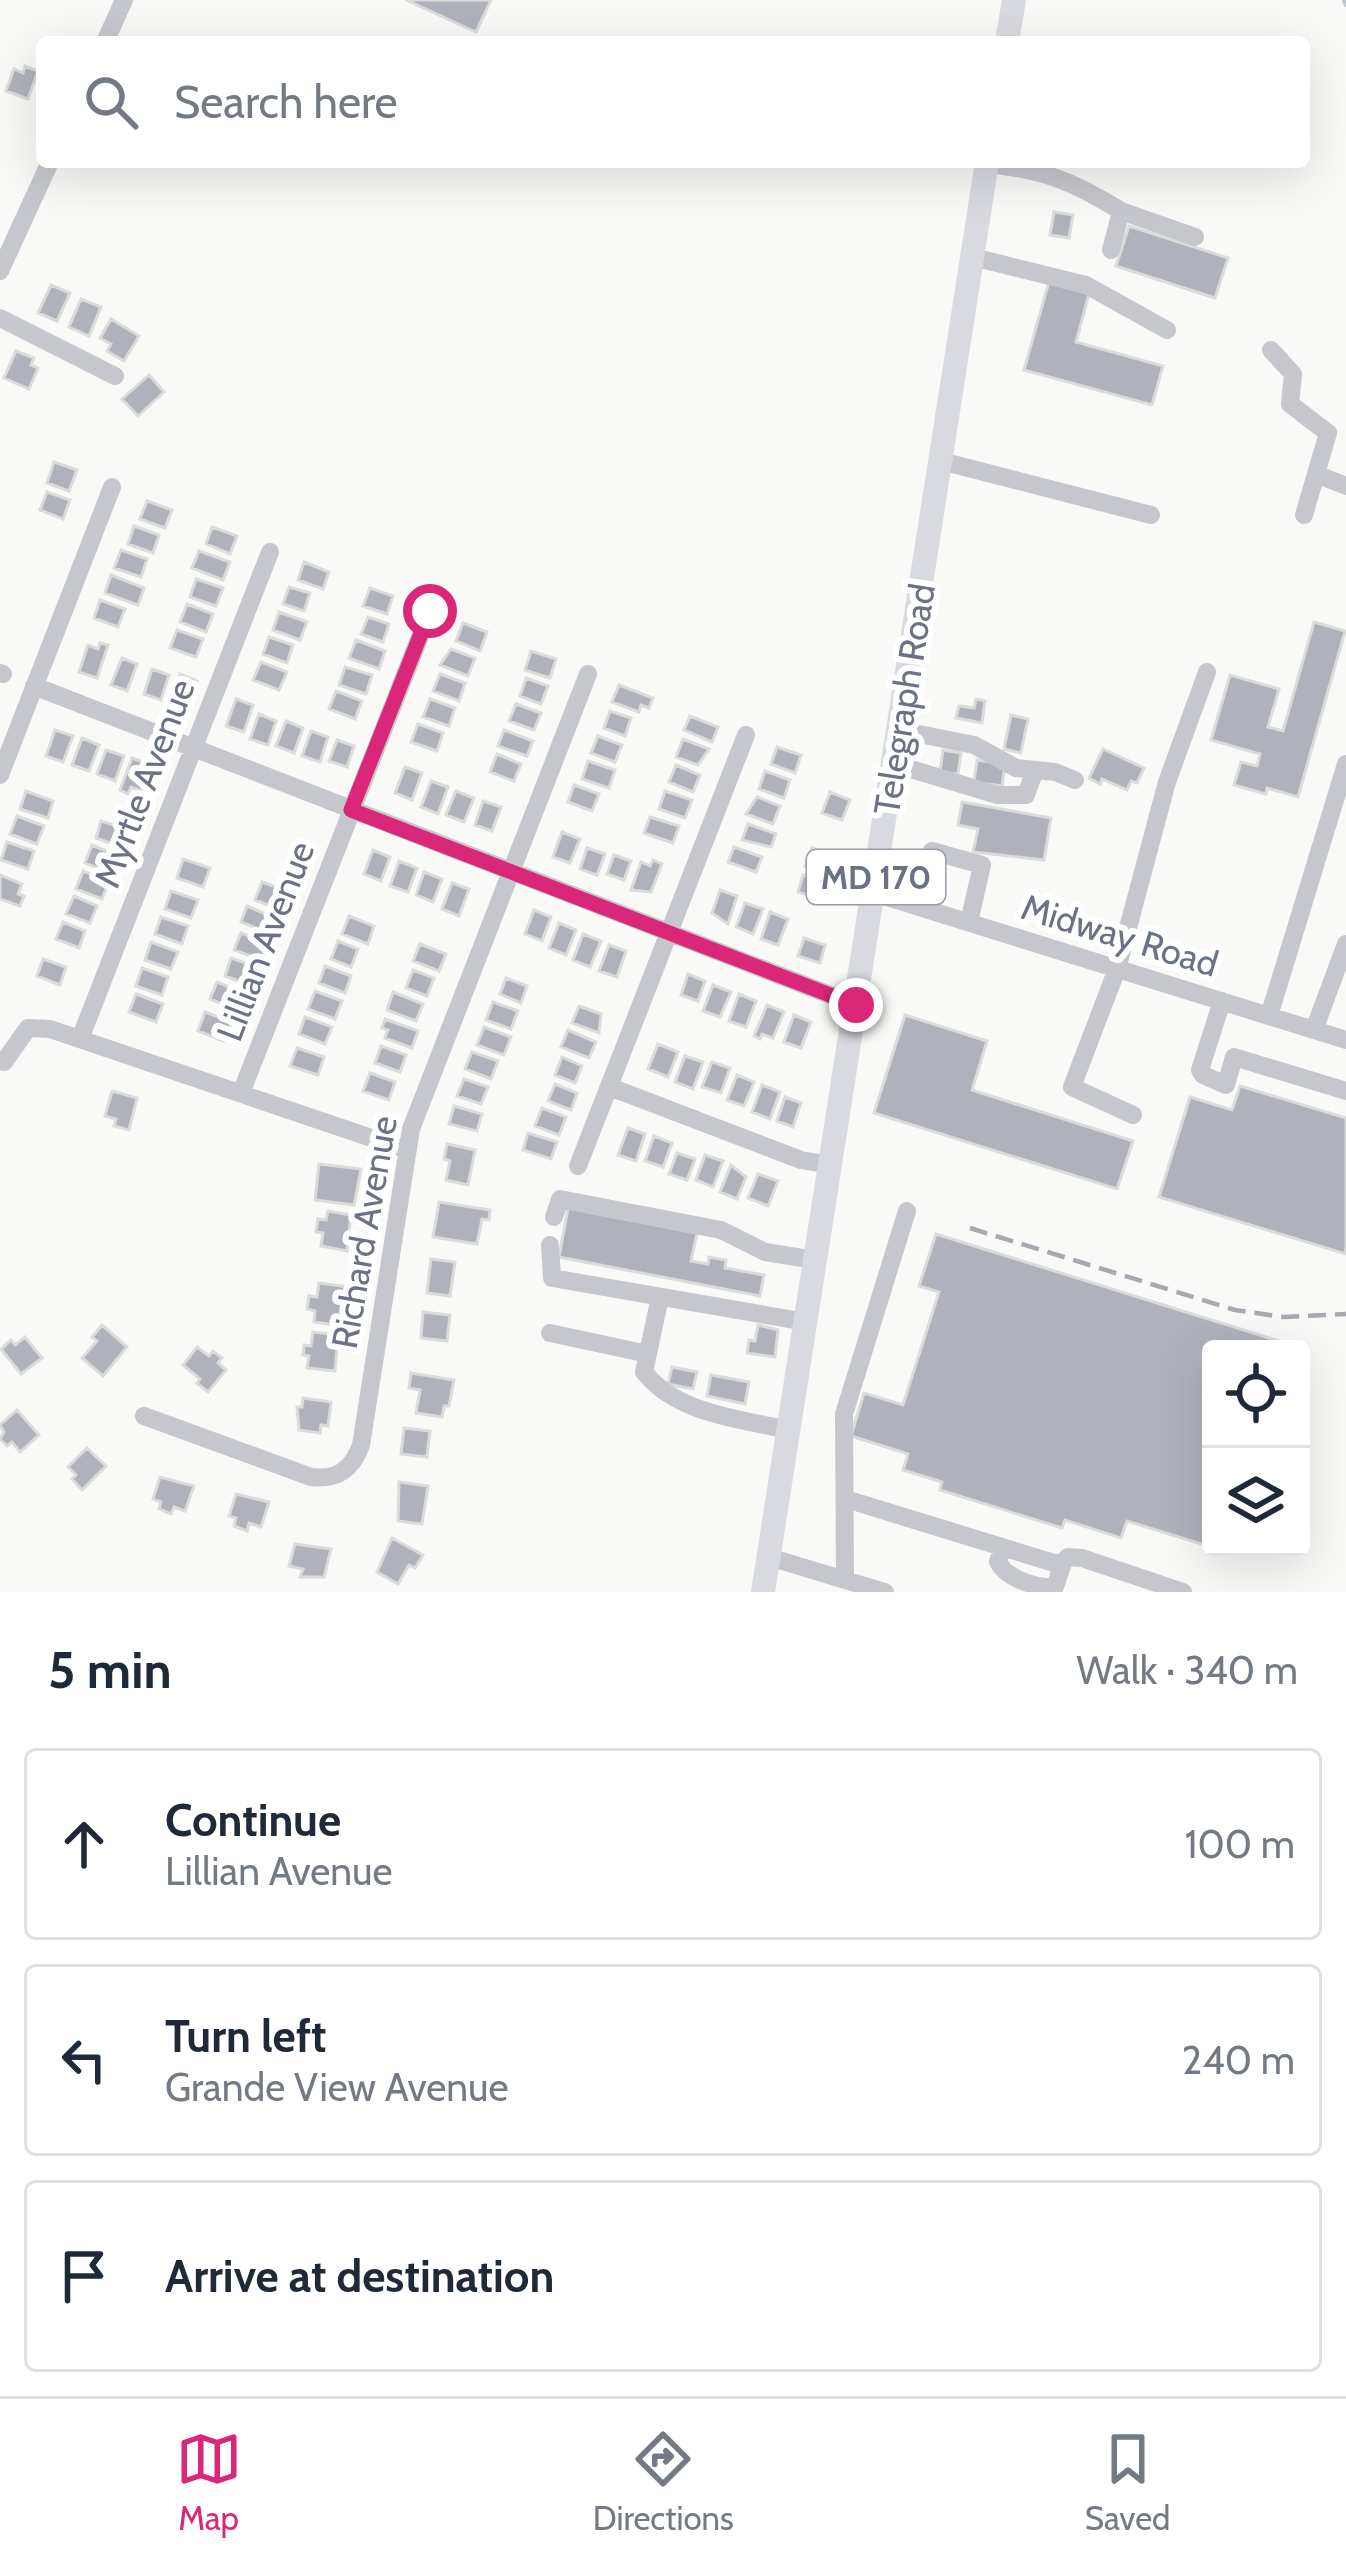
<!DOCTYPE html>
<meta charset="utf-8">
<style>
:root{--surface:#fff;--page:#f2f2f3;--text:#1f2937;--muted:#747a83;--line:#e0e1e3;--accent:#db2777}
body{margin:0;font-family:Cabin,sans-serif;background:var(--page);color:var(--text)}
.controls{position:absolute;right:36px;bottom:36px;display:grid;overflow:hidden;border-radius:12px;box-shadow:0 12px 48px #0002}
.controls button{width:108px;height:108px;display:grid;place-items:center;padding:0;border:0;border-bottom:3px solid var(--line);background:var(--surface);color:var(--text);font:60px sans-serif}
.stop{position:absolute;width:36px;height:36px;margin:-27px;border:9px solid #db2777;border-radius:50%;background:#fff}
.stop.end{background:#db2777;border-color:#fff;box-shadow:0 3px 12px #0008}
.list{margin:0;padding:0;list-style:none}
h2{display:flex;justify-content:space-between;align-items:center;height:156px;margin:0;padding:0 48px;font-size:51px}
h2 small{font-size:39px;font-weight:400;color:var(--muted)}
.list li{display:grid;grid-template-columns:78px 1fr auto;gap:36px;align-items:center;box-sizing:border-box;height:192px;margin:0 24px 24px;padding:0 24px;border:3px solid var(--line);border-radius:12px}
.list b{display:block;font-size:45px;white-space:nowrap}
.list p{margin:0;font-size:39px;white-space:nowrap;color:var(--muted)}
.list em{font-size:39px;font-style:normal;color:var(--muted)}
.icon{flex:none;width:66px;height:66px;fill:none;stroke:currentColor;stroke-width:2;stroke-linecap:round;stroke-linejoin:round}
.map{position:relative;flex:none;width:1346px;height:1592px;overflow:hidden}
.search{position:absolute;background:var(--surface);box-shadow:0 12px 48px #0002;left:36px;right:36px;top:36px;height:132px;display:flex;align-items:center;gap:30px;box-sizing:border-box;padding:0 42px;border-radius:12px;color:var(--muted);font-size:45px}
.sheet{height:804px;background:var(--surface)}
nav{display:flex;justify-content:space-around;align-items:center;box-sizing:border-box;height:168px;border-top:3px solid var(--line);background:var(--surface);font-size:33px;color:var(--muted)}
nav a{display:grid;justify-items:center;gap:6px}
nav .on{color:var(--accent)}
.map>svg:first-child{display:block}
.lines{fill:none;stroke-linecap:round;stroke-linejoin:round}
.stream{stroke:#c2c6ce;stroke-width:4.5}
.building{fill:#afb2bb;stroke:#dbdbd9;stroke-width:3}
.minor{stroke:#c5c7cc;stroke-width:18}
.major{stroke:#d8dadf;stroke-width:24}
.rail{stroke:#a7a9b1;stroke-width:4.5;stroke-dasharray:18 9;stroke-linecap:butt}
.route{stroke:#db2777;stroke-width:15}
.labels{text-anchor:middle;stroke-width:12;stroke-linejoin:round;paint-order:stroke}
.shield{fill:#fff;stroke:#979caa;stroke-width:3}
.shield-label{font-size:33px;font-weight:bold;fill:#6b7286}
.street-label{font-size:36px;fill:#6b7286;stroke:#fff}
</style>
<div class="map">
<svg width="1346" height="1592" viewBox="0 0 1346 1592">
<rect width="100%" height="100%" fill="#f9f9f7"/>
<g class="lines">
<path class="stream" d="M 1344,0 L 1346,5"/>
</g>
<path class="building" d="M 406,0 L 491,0 L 476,32 Z
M 25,66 L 38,71 L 28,99 L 6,91 L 14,69 L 23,73 Z
M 1054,212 L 1073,215 L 1069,238 L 1050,235 Z
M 1129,226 L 1228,258 L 1215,298 L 1116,266 Z
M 1050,278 L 1090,290 L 1076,342 L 1163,366 L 1152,405 L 1024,370 Z
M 51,285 L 70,293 L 57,321 L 38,313 Z
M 81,299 L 101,307 L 89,336 L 69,327 Z
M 111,319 L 139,336 L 124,361 L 107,351 L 111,344 L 100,338 Z
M 16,351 L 34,358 L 31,365 L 38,368 L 29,389 L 4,378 Z
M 149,375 L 164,392 L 138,416 L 122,399 Z
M 54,462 L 77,470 L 69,491 L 47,483 Z
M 47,492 L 70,500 L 63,519 L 40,510 Z
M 147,501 L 172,510 L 165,528 L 140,519 Z
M 134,526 L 159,535 L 153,553 L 128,544 Z
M 212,527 L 237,536 L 230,554 L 206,544 Z
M 121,550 L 147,559 L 141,577 L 114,568 Z
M 199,551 L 230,562 L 223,580 L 192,568 Z
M 304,562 L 329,572 L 323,589 L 298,580 Z
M 111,575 L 144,588 L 138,605 L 105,593 Z
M 196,579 L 223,588 L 216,606 L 190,597 Z
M 289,587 L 310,593 L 304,611 L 283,604 Z
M 370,588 L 393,596 L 387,614 L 363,606 Z
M 100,600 L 125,609 L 118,627 L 94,618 Z
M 187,604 L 213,614 L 206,632 L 180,622 Z
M 279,612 L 307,622 L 300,640 L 273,630 Z
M 368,617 L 389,624 L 383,642 L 361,634 Z
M 1314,622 L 1345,631 L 1298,797 L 1267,788 L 1266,794 L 1234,785 L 1241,762 L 1257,766 L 1260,754 L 1211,740 L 1230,675 L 1279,689 L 1268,727 L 1283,731 Z
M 463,623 L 487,632 L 480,651 L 456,641 Z
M 177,630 L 203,639 L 196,657 L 170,648 Z
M 269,637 L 293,645 L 287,663 L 263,654 Z
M 356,640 L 385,651 L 379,669 L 349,658 Z
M 100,643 L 108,645 L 97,678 L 79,672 L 88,645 L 98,649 Z
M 451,649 L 475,658 L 468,676 L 440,665 Z
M 531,651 L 556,659 L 550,678 L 525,670 Z
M 122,658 L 137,664 L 127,691 L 111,685 Z
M 261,662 L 287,672 L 279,690 L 253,680 Z
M 345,667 L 372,675 L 366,694 L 339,685 Z
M 152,669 L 169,675 L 161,700 L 144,694 Z
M 180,674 L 197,681 L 188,705 L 171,698 Z
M 440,674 L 465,683 L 459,701 L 433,691 Z
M 526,678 L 548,686 L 541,704 L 520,696 Z
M 619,685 L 653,698 L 649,708 L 641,705 L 639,712 L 612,702 Z
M 336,691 L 362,701 L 355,719 L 329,709 Z
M 236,699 L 253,705 L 244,732 L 226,726 Z
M 430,699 L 455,708 L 449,726 L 423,717 Z
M 976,699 L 985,701 L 982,723 L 956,718 L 959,706 L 974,708 Z
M 516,704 L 541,713 L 534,730 L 509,721 Z
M 610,711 L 631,718 L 625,736 L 604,728 Z
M 259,714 L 276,721 L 268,745 L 250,739 Z
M 1011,715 L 1028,719 L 1021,753 L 1004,749 Z
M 690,716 L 718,727 L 712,742 L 684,730 Z
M 286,721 L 303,728 L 294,753 L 276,746 Z
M 418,724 L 443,733 L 437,751 L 411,742 Z
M 55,730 L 73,736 L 63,762 L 46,756 Z
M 504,730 L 533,741 L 527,756 L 498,746 Z
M 311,731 L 328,737 L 320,762 L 302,756 Z
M 598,736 L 622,745 L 615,762 L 591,753 Z
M 82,738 L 99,745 L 89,771 L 72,765 Z
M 683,739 L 709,749 L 698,765 L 676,757 Z
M 337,740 L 354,746 L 347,767 L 329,761 Z
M 777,747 L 801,755 L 795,773 L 771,764 Z
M 1103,749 L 1144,768 L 1137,783 L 1131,781 L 1127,790 L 1102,779 L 1100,784 L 1089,778 Z
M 106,750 L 124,756 L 115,781 L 97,774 Z
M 943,750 L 961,753 L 958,774 L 940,772 Z
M 497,754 L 521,764 L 514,781 L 490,772 Z
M 132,758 L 151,765 L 141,791 L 131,787 L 128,794 L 120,790 Z
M 977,760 L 1005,764 L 1002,786 L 974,782 Z
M 588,761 L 615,770 L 609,788 L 582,779 Z
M 676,765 L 700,775 L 693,792 L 669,782 Z
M 405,767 L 422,773 L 412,800 L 395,793 Z
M 765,771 L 790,780 L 784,798 L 759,789 Z
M 431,781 L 448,787 L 438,814 L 421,807 Z
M 574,785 L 599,794 L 592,811 L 568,802 Z
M 26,791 L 53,801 L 48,818 L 20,809 Z
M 456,791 L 474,798 L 464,822 L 446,815 Z
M 665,791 L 692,800 L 685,818 L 659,809 Z
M 830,792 L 850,800 L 842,820 L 822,813 Z
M 757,797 L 780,806 L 773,824 L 746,814 Z
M 483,801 L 501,807 L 492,831 L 475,825 Z
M 962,802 L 1051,818 L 1044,860 L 973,852 L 978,829 L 958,825 Z
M 17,816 L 44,826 L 37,844 L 10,834 Z
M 650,817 L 679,826 L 673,843 L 644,833 Z
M 101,821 L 127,829 L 122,847 L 96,838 Z
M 748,824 L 776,834 L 771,847 L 742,840 Z
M 562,832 L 580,839 L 570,863 L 553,857 Z
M 7,842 L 34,851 L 28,869 L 1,860 Z
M 92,845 L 116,855 L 109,873 L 85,863 Z
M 734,847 L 762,857 L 756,872 L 728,862 Z
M 587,848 L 605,854 L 597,875 L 580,869 Z
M 812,848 L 836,857 L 830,874 L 805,866 Z
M 373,850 L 390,857 L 381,881 L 364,874 Z
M 614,855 L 631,861 L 624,880 L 607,874 Z
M 183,859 L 210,868 L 203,887 L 177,878 Z
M 653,860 L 662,864 L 651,892 L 631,890 L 641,862 L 650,866 Z
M 399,861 L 417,868 L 408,892 L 390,886 Z
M 83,871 L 109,881 L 102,899 L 76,889 Z
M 424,872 L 442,879 L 433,902 L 416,895 Z
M 0,875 L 22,884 L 18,894 L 24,896 L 20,906 L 0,899 Z
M 803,875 L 830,883 L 824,901 L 798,892 Z
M 262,882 L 288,891 L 281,910 L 255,900 Z
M 452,883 L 469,889 L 459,916 L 442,909 Z
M 720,890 L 737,896 L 728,924 L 712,913 Z
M 171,891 L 198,900 L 191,918 L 165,909 Z
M 74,896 L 97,906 L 90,923 L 66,914 Z
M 745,903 L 763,909 L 753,934 L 736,927 Z
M 247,906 L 275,918 L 269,933 L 241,922 Z
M 534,910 L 551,917 L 542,941 L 525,934 Z
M 770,912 L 788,919 L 778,945 L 761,939 Z
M 349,916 L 374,926 L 368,944 L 342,934 Z
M 161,917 L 188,926 L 182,944 L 155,934 Z
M 63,922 L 85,931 L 79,948 L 56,939 Z
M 559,923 L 576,930 L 566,955 L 549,948 Z
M 241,933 L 268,943 L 261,960 L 234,950 Z
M 583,934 L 601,941 L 590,967 L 573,960 Z
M 804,938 L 825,945 L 820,963 L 798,956 Z
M 338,941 L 358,949 L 351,967 L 331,959 Z
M 151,942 L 178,952 L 171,969 L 145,960 Z
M 420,944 L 446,954 L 439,971 L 413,961 Z
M 609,945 L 626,951 L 617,977 L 599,971 Z
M 231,958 L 257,967 L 250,985 L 225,976 Z
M 43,959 L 66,967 L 60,985 L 37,976 Z
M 325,966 L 351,976 L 345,993 L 319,983 Z
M 142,968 L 168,977 L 162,995 L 136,986 Z
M 413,970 L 434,978 L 427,996 L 406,988 Z
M 688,974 L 705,981 L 698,1001 L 681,995 Z
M 506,978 L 527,986 L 521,1003 L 500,994 Z
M 217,982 L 249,995 L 242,1012 L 210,999 Z
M 713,985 L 731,992 L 720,1017 L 703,1011 Z
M 315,991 L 342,1001 L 335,1019 L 308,1009 Z
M 393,992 L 423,1004 L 416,1021 L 387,1010 Z
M 136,994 L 163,1004 L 156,1022 L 129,1012 Z
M 739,994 L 756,1001 L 746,1027 L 729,1021 Z
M 493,1002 L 518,1011 L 511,1029 L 486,1020 Z
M 767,1005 L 784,1012 L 773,1038 L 762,1034 L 760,1039 L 754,1036 Z
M 579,1006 L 601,1014 L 599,1033 L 572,1023 Z
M 205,1012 L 232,1022 L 224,1041 L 198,1031 Z
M 794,1015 L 811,1022 L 801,1048 L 784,1042 Z
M 905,1015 L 987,1041 L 972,1090 L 1133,1141 L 1117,1189 L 874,1113 Z
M 305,1017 L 332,1027 L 325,1044 L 299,1034 Z
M 385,1019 L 418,1031 L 412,1048 L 385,1038 L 388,1030 L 382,1028 Z
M 484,1027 L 511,1037 L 504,1055 L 477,1045 Z
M 568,1030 L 596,1042 L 589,1058 L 561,1047 Z
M 658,1044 L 678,1052 L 668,1077 L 648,1069 Z
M 381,1046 L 406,1055 L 400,1072 L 375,1063 Z
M 297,1048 L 324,1057 L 318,1075 L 290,1066 Z
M 472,1052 L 498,1061 L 491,1079 L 465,1069 Z
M 685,1056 L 703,1062 L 693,1089 L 675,1082 Z
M 562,1057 L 582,1066 L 575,1083 L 555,1075 Z
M 712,1062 L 730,1068 L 721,1093 L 702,1087 Z
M 370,1073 L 395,1082 L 389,1100 L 363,1091 Z
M 737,1075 L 754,1082 L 744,1106 L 727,1100 Z
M 464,1079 L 488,1087 L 481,1104 L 457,1096 Z
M 555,1084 L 577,1093 L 571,1110 L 548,1101 Z
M 762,1085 L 780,1092 L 770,1119 L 752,1112 Z
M 1240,1086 L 1346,1118 L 1346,1254 L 1159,1197 L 1190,1097 L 1232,1110 Z
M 112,1091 L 137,1098 L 129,1130 L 114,1126 L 116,1119 L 105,1116 Z
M 785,1097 L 801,1103 L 793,1127 L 777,1121 Z
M 454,1106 L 482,1114 L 477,1131 L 449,1124 Z
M 542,1108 L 566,1117 L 559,1135 L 535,1126 Z
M 628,1128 L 645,1134 L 636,1161 L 618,1155 Z
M 528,1133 L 557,1142 L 551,1159 L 523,1150 Z
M 654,1136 L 672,1143 L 663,1167 L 645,1161 Z
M 447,1144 L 475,1150 L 468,1185 L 446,1180 L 450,1161 L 444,1159 Z
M 677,1153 L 695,1159 L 687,1180 L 669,1174 Z
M 705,1155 L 723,1161 L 713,1187 L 696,1180 Z
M 319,1164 L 361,1169 L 354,1205 L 315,1200 Z
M 731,1165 L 746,1177 L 737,1199 L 720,1192 Z
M 758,1174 L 778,1181 L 768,1206 L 748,1198 Z
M 439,1202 L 490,1210 L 489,1220 L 482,1219 L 477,1244 L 433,1237 Z
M 568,1208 L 697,1233 L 691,1261 L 708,1264 L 709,1257 L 726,1260 L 725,1268 L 764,1275 L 760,1296 L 559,1257 Z
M 328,1211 L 351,1215 L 347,1251 L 321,1246 L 323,1233 L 316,1232 L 318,1219 L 326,1220 Z
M 936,1234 L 1298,1347 L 1211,1349 L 1211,1547 L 1127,1521 L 1121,1538 L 1065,1520 L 1062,1528 L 940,1490 L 942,1482 L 903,1470 L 908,1454 L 851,1436 L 864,1393 L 903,1405 L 939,1292 L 919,1286 Z
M 431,1259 L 455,1262 L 450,1296 L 427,1293 Z
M 319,1283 L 349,1287 L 343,1326 L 314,1322 L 315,1311 L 307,1309 L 309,1296 L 317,1297 Z
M 423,1312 L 450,1315 L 447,1341 L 421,1338 Z
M 102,1325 L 127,1347 L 103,1376 L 82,1358 L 97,1341 L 92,1337 Z
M 758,1325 L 778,1330 L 775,1357 L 747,1353 L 749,1340 L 755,1341 Z
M 313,1332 L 338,1335 L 335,1371 L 307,1368 L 309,1356 L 303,1355 L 304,1345 L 311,1346 Z
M 25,1337 L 42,1358 L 21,1374 L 1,1349 L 11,1340 L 15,1345 Z
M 197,1347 L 209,1356 L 213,1351 L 222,1358 L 218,1363 L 226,1370 L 208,1392 L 197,1383 L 200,1379 L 183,1365 Z
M 672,1367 L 697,1372 L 693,1389 L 668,1384 Z
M 411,1373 L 454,1380 L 449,1406 L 444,1406 L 442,1417 L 416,1413 L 420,1390 L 409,1388 Z
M 711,1375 L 749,1382 L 745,1404 L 707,1396 Z
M 303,1398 L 331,1402 L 328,1426 L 321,1425 L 320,1433 L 299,1430 L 297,1407 L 302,1407 Z
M 17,1410 L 39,1435 L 20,1452 L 12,1442 L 7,1446 L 0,1439 L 4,1432 L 0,1425 Z
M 404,1428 L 430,1431 L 427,1457 L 401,1454 Z
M 87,1448 L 106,1466 L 82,1490 L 72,1479 L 76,1475 L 68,1467 Z
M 160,1477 L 194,1486 L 185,1511 L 174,1507 L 171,1514 L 159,1509 L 161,1502 L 153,1499 Z
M 399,1482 L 428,1486 L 422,1524 L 398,1521 Z
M 236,1494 L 269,1502 L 261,1527 L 249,1523 L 247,1531 L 234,1526 L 236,1518 L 229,1516 Z
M 392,1538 L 423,1555 L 415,1568 L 409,1565 L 398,1584 L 377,1572 Z
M 295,1544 L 331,1549 L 324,1577 L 300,1577 L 303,1569 L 289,1566 Z"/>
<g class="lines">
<path class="minor" d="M 105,42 L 124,0
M 987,164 C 1045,170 1072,181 1121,211 L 1111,250
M 1121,211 L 1195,237
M 973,257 L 1086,285 L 1167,330
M 0,271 L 50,162
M 0,318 L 115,376
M 1271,350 L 1293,374 L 1290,404 L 1328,433 L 1316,474 L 1346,486
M 941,461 L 1151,515
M 1304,515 L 1316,474
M 0,673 L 3,674
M 34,686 L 856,1005
M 899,730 L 974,745 L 1016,768 L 1055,772 L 1075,780
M 894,764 L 997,795 L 1026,795 L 1035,770
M 0,775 L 112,487
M 932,851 L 982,865 L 969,922
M 874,893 L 1346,1040
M 1222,1001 L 1200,1070 L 1203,1075 L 1226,1085 L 1234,1057 L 1346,1091
M 1269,1016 L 1346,764
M 1314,1030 L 1346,944
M 80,1039 L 270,552
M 4,1062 L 28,1028 L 50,1029 L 407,1150
M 610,1087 L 801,1160 L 830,1165
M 241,1093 L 430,611
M 1133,1115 L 1072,1087 L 1117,969 L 1167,782 L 1207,672
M 578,1166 L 746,735
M 554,1217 L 560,1199 L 721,1230 L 765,1252 L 815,1260
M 550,1245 L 552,1278 L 806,1322
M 660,1297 L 644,1372 C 677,1414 740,1419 789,1430
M 550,1333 L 648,1354
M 144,1416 L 311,1477 C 337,1480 352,1470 361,1445 L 411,1129 L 588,674
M 846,1499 L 1054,1563 L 1063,1563 L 1068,1557 L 1082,1558 L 1183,1592
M 1002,1548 L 998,1562 C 1007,1579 1036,1588 1055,1587 L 1063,1563
M 769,1557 L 885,1592
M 845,1580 L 844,1414 L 907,1211"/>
<path class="major" d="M 1007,42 L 1014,0
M 763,1592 L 987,162"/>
<path class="rail" d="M 970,1228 L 1235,1310 L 1283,1317 L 1346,1314"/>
</g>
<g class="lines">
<path class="route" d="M 430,611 L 351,810 L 856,1005"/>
</g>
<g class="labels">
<rect class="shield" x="807" y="850" width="138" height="54" rx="9"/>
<g class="shield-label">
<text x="876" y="889">MD 170</text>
</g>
<g class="street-label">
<text transform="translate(904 699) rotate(-81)" y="13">Telegraph Road</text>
<text transform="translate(144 783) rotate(-69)" y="13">Myrtle Avenue</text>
<text transform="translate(1120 935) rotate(17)" y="13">Midway Road</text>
<text transform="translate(265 941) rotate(-69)" y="13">Lillian Avenue</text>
<text transform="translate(364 1232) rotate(-80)" y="13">Richard Avenue</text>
</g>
</g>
</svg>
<div class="controls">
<button><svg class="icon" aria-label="locate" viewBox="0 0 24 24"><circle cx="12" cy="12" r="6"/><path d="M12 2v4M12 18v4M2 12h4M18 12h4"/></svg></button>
<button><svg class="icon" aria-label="layers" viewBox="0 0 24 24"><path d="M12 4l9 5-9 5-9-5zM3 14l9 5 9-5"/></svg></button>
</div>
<div class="stop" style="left:430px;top:611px"></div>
<div class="stop end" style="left:856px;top:1005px"></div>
<div class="search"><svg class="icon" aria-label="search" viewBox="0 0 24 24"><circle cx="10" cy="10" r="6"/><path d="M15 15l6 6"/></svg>Search here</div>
</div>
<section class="sheet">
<h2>5 min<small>Walk · 340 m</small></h2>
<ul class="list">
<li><svg class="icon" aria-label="ahead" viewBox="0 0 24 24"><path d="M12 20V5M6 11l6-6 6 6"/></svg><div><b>Continue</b><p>Lillian Avenue</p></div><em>100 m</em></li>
<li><svg class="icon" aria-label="left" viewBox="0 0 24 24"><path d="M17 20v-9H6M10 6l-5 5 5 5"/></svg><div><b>Turn left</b><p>Grande View Avenue</p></div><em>240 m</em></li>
<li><svg class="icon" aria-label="arrive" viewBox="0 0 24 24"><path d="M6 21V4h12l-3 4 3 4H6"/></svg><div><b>Arrive at destination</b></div></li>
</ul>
</section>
<nav>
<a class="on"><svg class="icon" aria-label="map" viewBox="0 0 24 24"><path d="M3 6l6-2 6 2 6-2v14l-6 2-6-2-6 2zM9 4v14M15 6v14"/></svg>Map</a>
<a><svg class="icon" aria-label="directions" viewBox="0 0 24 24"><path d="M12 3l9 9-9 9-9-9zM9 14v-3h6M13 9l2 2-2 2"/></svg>Directions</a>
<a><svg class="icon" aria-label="saved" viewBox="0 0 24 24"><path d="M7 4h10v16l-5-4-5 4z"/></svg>Saved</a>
</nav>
